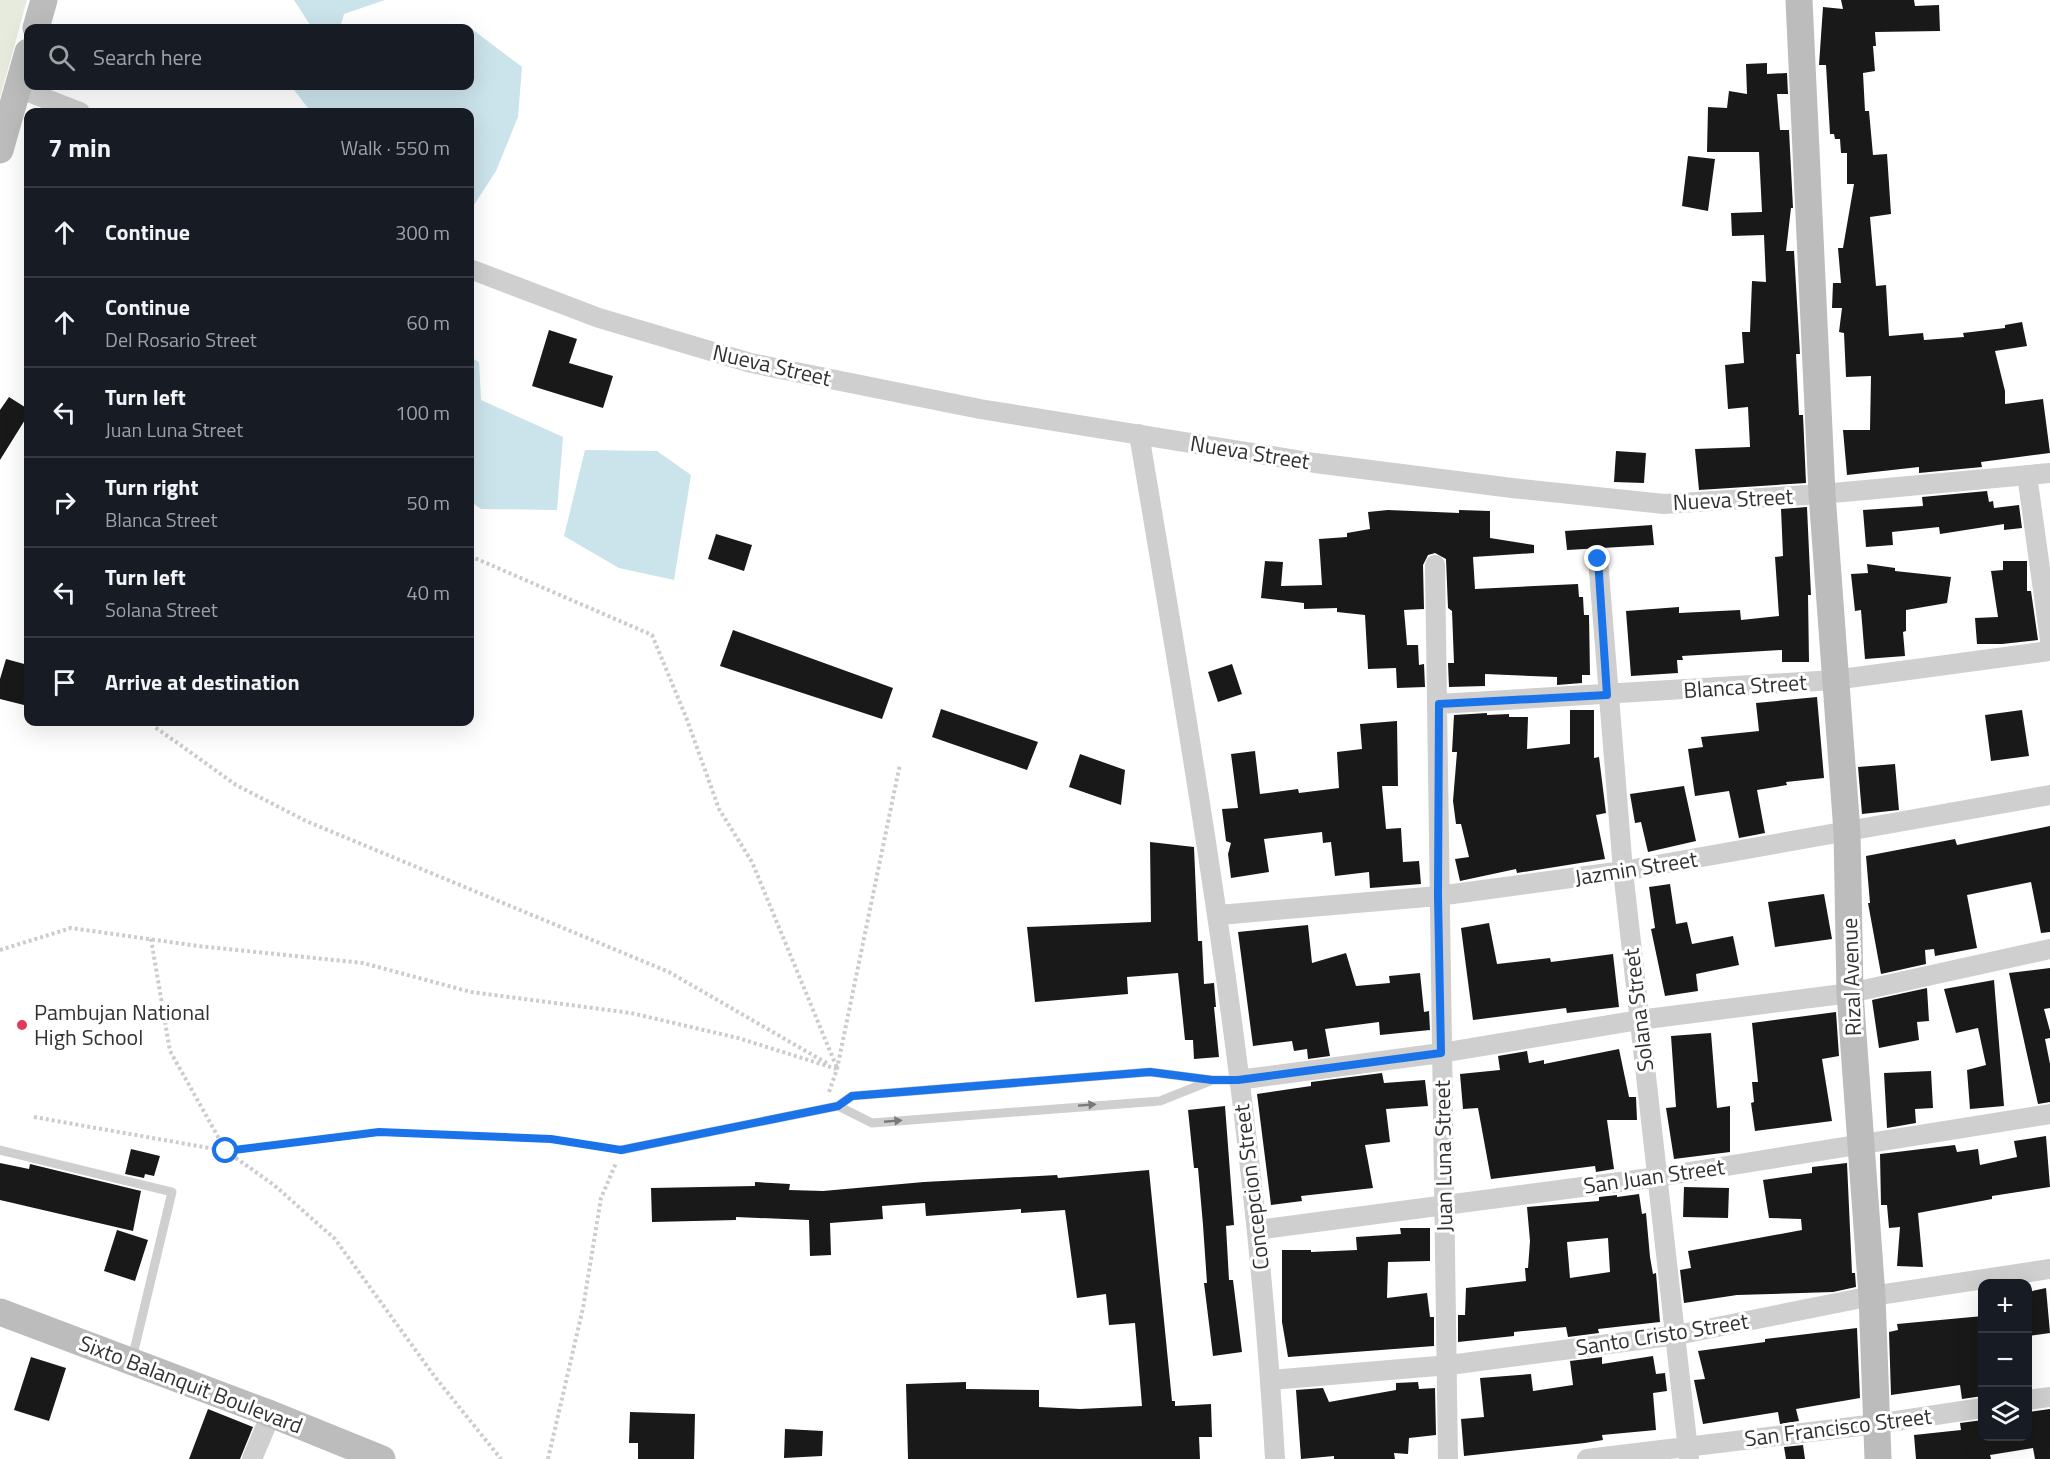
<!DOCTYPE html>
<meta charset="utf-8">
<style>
:root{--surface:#171b24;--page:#20242c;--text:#f1f3f6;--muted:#9ea1a6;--line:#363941}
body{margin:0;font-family:"Titillium Web",sans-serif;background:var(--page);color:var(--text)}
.controls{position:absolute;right:18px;bottom:18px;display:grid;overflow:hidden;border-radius:12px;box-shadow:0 6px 24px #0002}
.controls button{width:54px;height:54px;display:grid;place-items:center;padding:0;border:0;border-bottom:2px solid var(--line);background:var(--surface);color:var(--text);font:30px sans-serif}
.stop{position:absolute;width:18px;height:18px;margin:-14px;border:4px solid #1a73e8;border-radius:50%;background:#fff}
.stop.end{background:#1a73e8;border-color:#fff;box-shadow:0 2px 6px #0008}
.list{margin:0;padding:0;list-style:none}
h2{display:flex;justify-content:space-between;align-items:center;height:78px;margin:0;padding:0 24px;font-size:26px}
h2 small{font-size:20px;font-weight:400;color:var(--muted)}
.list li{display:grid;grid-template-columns:39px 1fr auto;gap:18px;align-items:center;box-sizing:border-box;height:90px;padding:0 24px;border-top:2px solid var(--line)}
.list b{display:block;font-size:22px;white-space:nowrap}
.list p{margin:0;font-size:20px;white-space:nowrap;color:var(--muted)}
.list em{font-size:20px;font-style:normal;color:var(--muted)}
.icon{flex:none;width:33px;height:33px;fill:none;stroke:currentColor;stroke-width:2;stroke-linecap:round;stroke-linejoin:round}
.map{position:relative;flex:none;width:2050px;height:1459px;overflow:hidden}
.search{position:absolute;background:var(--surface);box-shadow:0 6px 24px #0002;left:24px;top:24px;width:450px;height:66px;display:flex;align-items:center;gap:15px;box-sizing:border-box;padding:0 21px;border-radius:12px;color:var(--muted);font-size:22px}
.panel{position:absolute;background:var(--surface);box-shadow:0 6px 24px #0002;left:24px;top:108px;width:450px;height:618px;border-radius:12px}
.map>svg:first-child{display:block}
.green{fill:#e7ebde}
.water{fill:#cbe3eb}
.building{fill:#191919;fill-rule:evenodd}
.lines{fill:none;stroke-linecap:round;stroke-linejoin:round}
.path{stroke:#ccc;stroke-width:4;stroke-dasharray:3 3;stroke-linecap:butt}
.lane{stroke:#cfcfcf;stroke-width:9}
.street{stroke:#cfcfcf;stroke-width:20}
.secondary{stroke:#bcbcbc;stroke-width:27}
.oneway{fill:#797979}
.route{stroke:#1a73e8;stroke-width:8}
.poi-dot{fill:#e43a5a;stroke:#fff;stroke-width:2}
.labels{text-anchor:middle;stroke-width:6;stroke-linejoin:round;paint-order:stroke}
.street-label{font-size:22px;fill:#323232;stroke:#fff}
.poi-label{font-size:22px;fill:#323232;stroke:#fff;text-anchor:start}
</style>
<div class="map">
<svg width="2050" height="1459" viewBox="0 0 2050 1459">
<rect width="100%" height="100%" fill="#fff"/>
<path class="green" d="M 0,0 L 27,0 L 0,98 Z"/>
<path class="water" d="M 294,0 L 385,0 L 344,14 L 340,28 L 312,28 Z
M 468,26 L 522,67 L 518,117 L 496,171 L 470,211 L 470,112 L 311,112 L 291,86 L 470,86 L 470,28 L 448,28 Z
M 470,357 L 479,362 L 481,400 L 563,437 L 557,510 L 481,509 L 470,501 Z
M 585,450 L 657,451 L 691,475 L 674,580 L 619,568 L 564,536 Z"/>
<path class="building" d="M 1841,0 L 1914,0 L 1915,6 L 1939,5 L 1940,31 L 1875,32 L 1876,46 L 1873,46 L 1875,71 L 1863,73 L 1865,111 L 1869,111 L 1873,155 L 1887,154 L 1891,214 L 1870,217 L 1876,286 L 1886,285 L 1889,336 L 1923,333 L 1924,340 L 1964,337 L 1963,333 L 2005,328 L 2005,325 L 2022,322 L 2027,346 L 1995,351 L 2005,391 L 2005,404 L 2043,399 L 2050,453 L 1981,462 L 1982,467 L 1919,473 L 1919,467 L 1847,475 L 1843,430 L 1870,430 L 1871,376 L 1846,377 L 1844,333 L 1839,332 L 1842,308 L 1832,308 L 1833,283 L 1841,283 L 1838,248 L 1843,248 L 1854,184 L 1847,184 L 1847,153 L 1841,153 L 1840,139 L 1835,139 L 1834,134 L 1830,134 L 1826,65 L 1819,65 L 1823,7 L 1843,9 Z
M 1767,63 L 1767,74 L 1787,73 L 1788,94 L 1777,94 L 1780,130 L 1789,130 L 1793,208 L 1791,208 L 1786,251 L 1794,251 L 1800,354 L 1796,354 L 1799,415 L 1803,415 L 1806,483 L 1699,490 L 1695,449 L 1750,447 L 1748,407 L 1728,409 L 1725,365 L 1744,363 L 1742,332 L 1750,332 L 1752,281 L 1766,282 L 1764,235 L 1732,236 L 1731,213 L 1762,212 L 1759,152 L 1707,152 L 1708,107 L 1727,108 L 1729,91 L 1747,94 L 1746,64 Z
M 1688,156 L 1715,159 L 1708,211 L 1682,206 Z
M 549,330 L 577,339 L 569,363 L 613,376 L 603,408 L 532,386 Z
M 9,397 L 28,409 L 28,415 L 0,460 L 0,410 Z
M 1616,451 L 1646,453 L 1644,483 L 1614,482 Z
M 1987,491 L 1989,502 L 1993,501 L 1994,508 L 2019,505 L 2022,528 L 2004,530 L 2004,524 L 1940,534 L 1939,527 L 1892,532 L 1893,545 L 1866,547 L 1863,510 L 1923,506 L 1922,497 Z
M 1807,507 L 1811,595 L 1808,595 L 1809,662 L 1782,662 L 1782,650 L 1682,656 L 1683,660 L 1677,660 L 1678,673 L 1631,676 L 1626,611 L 1679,607 L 1679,613 L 1740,610 L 1741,620 L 1779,616 L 1775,557 L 1783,556 L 1781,509 Z
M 1388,510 L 1459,513 L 1459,510 L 1490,511 L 1490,538 L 1534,545 L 1534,553 L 1473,557 L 1475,589 L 1578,584 L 1579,597 L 1583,597 L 1584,615 L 1589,615 L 1590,675 L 1582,675 L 1582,683 L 1557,685 L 1557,677 L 1485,674 L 1485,686 L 1449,687 L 1448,663 L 1454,663 L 1452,611 L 1448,608 L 1446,559 L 1435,553 L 1428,555 L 1423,565 L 1424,609 L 1404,610 L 1407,645 L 1418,645 L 1419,665 L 1424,664 L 1425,687 L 1397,688 L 1396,668 L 1368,669 L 1365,615 L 1337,612 L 1337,608 L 1304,609 L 1304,603 L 1261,598 L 1265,561 L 1283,562 L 1281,586 L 1322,585 L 1319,539 L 1347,537 L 1347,533 L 1370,529 L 1368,512 Z
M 1652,525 L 1654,545 L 1567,550 L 1565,531 Z
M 716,534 L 752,545 L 744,571 L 708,559 Z
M 2003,561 L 2027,561 L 2027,591 L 2031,591 L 2038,640 L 2002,644 L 1977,644 L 1975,618 L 1998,617 L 1991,571 L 2003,570 Z
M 1867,564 L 1895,568 L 1895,571 L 1951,577 L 1947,603 L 1906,610 L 1906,631 L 1903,632 L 1905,656 L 1865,659 L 1861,610 L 1855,611 L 1851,574 L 1868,573 Z
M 733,630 L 893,688 L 882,719 L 720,666 Z
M 6,659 L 28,665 L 28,706 L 0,699 L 0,679 Z
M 1232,664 L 1242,694 L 1218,702 L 1208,672 Z
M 1817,697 L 1824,778 L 1786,782 L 1787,785 L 1757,790 L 1765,833 L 1739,838 L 1729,791 L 1695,796 L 1688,749 L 1703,747 L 1701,737 L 1759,731 L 1756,703 Z
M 941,709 L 1038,742 L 1027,770 L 932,737 Z
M 1570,710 L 1594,710 L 1594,758 L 1599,757 L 1606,813 L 1596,815 L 1605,859 L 1517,873 L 1516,869 L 1460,881 L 1455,859 L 1469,857 L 1461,824 L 1456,824 L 1453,801 L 1457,752 L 1452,752 L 1454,715 L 1487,713 L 1487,715 L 1509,714 L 1509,717 L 1528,717 L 1527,749 L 1570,744 Z
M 2022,710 L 2029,756 L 1991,761 L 1985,715 Z
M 1397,721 L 1398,786 L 1382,786 L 1386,829 L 1401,828 L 1403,862 L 1419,861 L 1421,884 L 1370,888 L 1369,872 L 1335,876 L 1331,842 L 1323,843 L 1322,832 L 1264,839 L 1269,872 L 1231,878 L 1228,854 L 1231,843 L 1226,841 L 1222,809 L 1238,808 L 1231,754 L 1255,751 L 1260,794 L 1298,789 L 1299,793 L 1339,788 L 1337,752 L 1362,749 L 1360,724 Z
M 1080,754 L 1125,770 L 1121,805 L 1069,787 Z
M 1895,764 L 1899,810 L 1862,814 L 1858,767 Z
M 1684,786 L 1696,841 L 1648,852 L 1641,822 L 1635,823 L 1630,794 Z
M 2050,826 L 2050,932 L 2041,933 L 2031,882 L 1967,895 L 1977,948 L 1935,956 L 1934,949 L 1925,950 L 1926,964 L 1881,974 L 1868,903 L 1870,903 L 1866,856 L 1955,839 L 1957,845 Z
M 1150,842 L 1194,847 L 1198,941 L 1202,941 L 1204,984 L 1214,983 L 1216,1007 L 1214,1007 L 1219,1057 L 1194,1059 L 1193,1040 L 1185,1040 L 1178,973 L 1127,977 L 1128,994 L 1035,1002 L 1027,927 L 1151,922 Z
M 1670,884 L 1676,924 L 1687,922 L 1692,944 L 1733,936 L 1739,965 L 1696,974 L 1698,991 L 1665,996 L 1651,929 L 1655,928 L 1649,887 Z
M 1824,894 L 1832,939 L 1775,947 L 1768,902 Z
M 1489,923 L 1497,964 L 1550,958 L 1551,962 L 1613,954 L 1619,1007 L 1567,1013 L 1566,1008 L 1473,1020 L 1461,928 Z
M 1308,925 L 1312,963 L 1346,953 L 1356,986 L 1390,983 L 1389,976 L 1420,973 L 1424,1012 L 1429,1011 L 1430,1030 L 1380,1035 L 1379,1022 L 1325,1029 L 1330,1056 L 1308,1059 L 1307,1049 L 1294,1051 L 1292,1041 L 1253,1046 L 1238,932 Z
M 2050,968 L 2050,1008 L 2044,1009 L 2050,1031 L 2050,1038 L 2045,1039 L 2050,1064 L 2050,1102 L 2038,1104 L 2009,973 Z
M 1994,980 L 2004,1106 L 1970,1109 L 1967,1070 L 1986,1065 L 1978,1028 L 1956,1033 L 1944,989 Z
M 1927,988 L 1929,1021 L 1917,1022 L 1919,1040 L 1879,1048 L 1872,1000 Z
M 1836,1012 L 1839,1056 L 1822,1059 L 1832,1121 L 1755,1131 L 1751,1103 L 1754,1102 L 1752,1082 L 1758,1082 L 1752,1023 Z
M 1711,1033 L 1717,1108 L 1730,1106 L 1730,1152 L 1674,1159 L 1666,1108 L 1676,1107 L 1671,1036 Z
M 1619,1049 L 1629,1097 L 1636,1097 L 1637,1120 L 1607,1120 L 1614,1169 L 1596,1172 L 1595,1166 L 1491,1179 L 1478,1108 L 1463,1109 L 1460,1074 L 1500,1070 L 1498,1056 L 1527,1051 L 1529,1063 L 1544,1060 L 1544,1064 Z
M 1931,1071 L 1933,1108 L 1915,1109 L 1916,1123 L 1887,1128 L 1884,1073 Z
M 1382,1073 L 1384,1083 L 1425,1080 L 1428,1106 L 1386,1109 L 1390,1142 L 1365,1145 L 1373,1188 L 1301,1196 L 1302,1201 L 1271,1205 L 1257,1094 L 1311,1086 L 1311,1082 Z
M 1225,1106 L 1234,1225 L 1226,1226 L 1229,1280 L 1233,1280 L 1242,1352 L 1213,1356 L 1204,1283 L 1207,1283 L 1203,1225 L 1198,1168 L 1194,1168 L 1188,1110 Z
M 2046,1136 L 2050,1187 L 1992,1196 L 1992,1199 L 1918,1213 L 1923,1267 L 1897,1266 L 1900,1227 L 1889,1228 L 1887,1205 L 1881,1205 L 1880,1154 L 1955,1145 L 1957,1152 L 1978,1149 L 1980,1165 L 2017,1157 L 2014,1141 Z
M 131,1149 L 160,1156 L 154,1176 L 145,1174 L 144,1178 L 125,1174 Z
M 0,1163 L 29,1169 L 30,1164 L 141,1191 L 133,1231 L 0,1200 Z
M 1847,1163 L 1852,1273 L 1855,1273 L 1856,1287 L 1833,1292 L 1737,1295 L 1684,1303 L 1680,1270 L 1691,1268 L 1688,1251 L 1802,1230 L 1801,1219 L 1769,1218 L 1763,1180 L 1812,1173 L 1812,1167 Z
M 1149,1170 L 1172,1401 L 1175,1401 L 1175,1406 L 1211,1404 L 1212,1437 L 1199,1437 L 1200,1459 L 908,1459 L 906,1384 L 966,1382 L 966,1389 L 1039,1390 L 1039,1407 L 1080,1409 L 1142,1406 L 1135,1323 L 1109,1325 L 1106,1294 L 1077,1298 L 1065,1210 L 1021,1213 L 1021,1209 L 926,1216 L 925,1203 L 882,1206 L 883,1219 L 830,1223 L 831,1255 L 810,1256 L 809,1220 L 736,1217 L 736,1220 L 652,1222 L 651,1188 L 755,1186 L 755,1182 L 790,1184 L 789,1190 L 823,1191 L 924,1182 L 1057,1175 L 1058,1178 Z
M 1684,1187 L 1729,1188 L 1728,1218 L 1683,1217 Z
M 1639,1194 L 1642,1214 L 1646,1213 L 1650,1257 L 1653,1274 L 1656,1273 L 1660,1322 L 1598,1329 L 1599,1333 L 1568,1337 L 1566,1327 L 1514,1332 L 1514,1336 L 1458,1342 L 1458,1315 L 1465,1315 L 1466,1288 L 1526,1281 L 1525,1268 L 1528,1268 L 1530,1241 L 1527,1207 L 1599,1201 L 1599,1197 L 1617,1195 L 1617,1197 ZM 1608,1238 L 1610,1272 L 1570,1278 L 1567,1242 Z
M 1400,1228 L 1430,1228 L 1430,1261 L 1388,1262 L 1387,1298 L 1427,1293 L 1430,1317 L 1434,1317 L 1434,1346 L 1288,1357 L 1282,1322 L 1282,1250 L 1311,1250 L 1311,1252 L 1357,1250 L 1356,1237 L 1401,1234 Z
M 117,1230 L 148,1240 L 135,1281 L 104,1271 Z
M 2046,1288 L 2050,1333 L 2028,1336 L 2028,1292 Z
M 1983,1316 L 1983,1396 L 1962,1399 L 1960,1385 L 1891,1395 L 1889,1332 L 1898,1330 L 1897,1324 Z
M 1857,1328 L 1860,1398 L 1796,1409 L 1799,1421 L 1780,1424 L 1778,1412 L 1703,1424 L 1694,1380 L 1705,1379 L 1698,1351 L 1765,1342 L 1765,1339 Z
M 1653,1356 L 1656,1374 L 1665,1373 L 1667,1391 L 1653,1393 L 1656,1430 L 1602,1435 L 1603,1440 L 1585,1443 L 1464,1456 L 1461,1419 L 1484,1417 L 1480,1378 L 1531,1374 L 1533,1391 L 1573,1385 L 1570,1361 L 1602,1357 L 1602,1364 Z
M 31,1357 L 66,1368 L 49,1421 L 14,1410 Z
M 1418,1382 L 1419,1389 L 1435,1388 L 1436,1435 L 1409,1438 L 1408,1454 L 1394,1453 L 1395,1459 L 1334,1459 L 1334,1456 L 1301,1459 L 1296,1390 L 1323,1388 L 1329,1402 L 1396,1390 L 1396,1383 Z
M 208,1409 L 253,1427 L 240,1459 L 189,1459 Z
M 2050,1409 L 2050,1459 L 2035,1459 L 2033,1448 L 1990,1455 L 1991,1459 L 1916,1459 L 1914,1435 L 1961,1430 L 1960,1423 L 1983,1420 L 1983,1437 L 2028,1437 L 2028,1412 Z
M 630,1412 L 695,1414 L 694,1459 L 638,1459 L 638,1443 L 629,1443 Z
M 785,1429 L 823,1431 L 822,1456 L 784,1458 Z
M 1803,1445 L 1805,1459 L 1786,1459 L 1784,1447 Z"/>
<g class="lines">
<path class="path" d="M 470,556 L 652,635 L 686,717 L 719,809 L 752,862 L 837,1068
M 154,722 L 155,727 L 236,785 L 306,821 L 669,972 L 828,1064
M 151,939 L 170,1051 L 226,1151 L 274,1185 L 335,1239 L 435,1377 L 501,1459
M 0,950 L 71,928 L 198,946 L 363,963 L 471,992 L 631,1013 L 738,1038 L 837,1069
M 829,1092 L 837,1069 L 900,764
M 34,1117 L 226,1151 L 379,1132 L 551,1139 L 607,1148
M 548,1459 L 583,1308 L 601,1198 L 616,1163"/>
<path class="lane" d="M 838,1106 L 872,1123 L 1160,1101 L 1210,1081
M 0,1150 L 172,1192 L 132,1359
M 621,1150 L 838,1106 L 852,1096 L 1150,1072 L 1212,1080 L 1238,1080"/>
<path class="street" d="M 18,88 L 80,112
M 470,269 L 599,318 L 751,363 L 980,409 L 1315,463 L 1512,488 L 1664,504 L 1822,494 L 2050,473
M 1139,434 C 1196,774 1256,1114 1275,1459
M 2027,475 L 2050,640
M 1598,559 L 1623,871 L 1689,1459
M 1435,565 L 1448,1459
M 1439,704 L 1834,680 L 2050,651
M 1219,915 L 1438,896 L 1623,871 L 2050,795
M 1238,1080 L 1441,1053 L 1639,1020 L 1850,993 L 2050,949
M 1257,1230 L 1658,1177 L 2050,1114
M 1271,1380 L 1449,1365 L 1677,1335 L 1872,1296 L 2050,1269
M 2028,1400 L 2050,1397
M 252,1459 L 271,1414
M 1587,1459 L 1876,1424 L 1982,1408"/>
<path class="secondary" d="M 1799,0 L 1822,494 L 1847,832 L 1850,993 L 1872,1296 L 1878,1459
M 36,28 L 44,0
M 0,150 L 28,52
M 0,1312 L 271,1414 L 382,1459"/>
</g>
<defs><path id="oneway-solid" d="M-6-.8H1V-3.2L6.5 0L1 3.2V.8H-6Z" transform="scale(1.5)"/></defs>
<g class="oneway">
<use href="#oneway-solid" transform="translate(1087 1105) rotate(-4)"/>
<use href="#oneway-solid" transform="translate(893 1121) rotate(-5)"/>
</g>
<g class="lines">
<path class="route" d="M 226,1151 L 379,1132 L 551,1139 L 621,1150 L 838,1106 L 852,1096 L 1150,1072 L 1212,1080 L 1238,1080 L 1441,1053 L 1438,896 L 1439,704 L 1607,695 L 1598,559"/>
</g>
<circle class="poi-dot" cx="22" cy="1025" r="6"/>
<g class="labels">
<g class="street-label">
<text transform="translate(772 365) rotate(13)" y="8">Nueva Street</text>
<text transform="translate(1250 452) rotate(9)" y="8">Nueva Street</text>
<text transform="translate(1733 499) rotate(-3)" y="8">Nueva Street</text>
<text transform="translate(1745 686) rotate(-4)" y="8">Blanca Street</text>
<text transform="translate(1636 868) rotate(-9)" y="8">Jazmin Street</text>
<text transform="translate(1851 977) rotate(-92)" y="8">Rizal Avenue</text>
<text transform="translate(1638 1010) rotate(-97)" y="8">Solana Street</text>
<text transform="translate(1443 1156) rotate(-91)" y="8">Juan Luna Street</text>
<text transform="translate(1654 1176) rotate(-8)" y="8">San Juan Street</text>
<text transform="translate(1251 1187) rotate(-97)" y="8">Concepcion Street</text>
<text transform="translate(1662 1334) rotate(-9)" y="8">Santo Cristo Street</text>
<text transform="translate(191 1384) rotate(21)" y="8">Sixto Balanquit Boulevard</text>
<text transform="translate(1838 1427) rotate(-7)" y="8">San Francisco Street</text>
</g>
<g class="poi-label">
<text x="34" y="1020">Pambujan National<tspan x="34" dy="25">High School</tspan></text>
</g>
</g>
</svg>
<div class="controls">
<button>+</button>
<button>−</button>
<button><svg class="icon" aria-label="layers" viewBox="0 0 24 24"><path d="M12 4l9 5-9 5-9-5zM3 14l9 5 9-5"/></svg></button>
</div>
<div class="stop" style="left:226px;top:1151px"></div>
<div class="stop end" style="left:1598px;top:559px"></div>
<div class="search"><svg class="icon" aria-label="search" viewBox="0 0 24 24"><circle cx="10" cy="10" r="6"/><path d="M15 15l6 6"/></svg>Search here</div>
<section class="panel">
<h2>7 min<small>Walk · 550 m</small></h2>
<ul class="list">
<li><svg class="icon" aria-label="ahead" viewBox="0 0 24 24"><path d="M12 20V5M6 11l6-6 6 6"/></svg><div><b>Continue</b></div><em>300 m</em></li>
<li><svg class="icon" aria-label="ahead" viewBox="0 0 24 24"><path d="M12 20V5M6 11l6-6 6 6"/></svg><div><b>Continue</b><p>Del Rosario Street</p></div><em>60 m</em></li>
<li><svg class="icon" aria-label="left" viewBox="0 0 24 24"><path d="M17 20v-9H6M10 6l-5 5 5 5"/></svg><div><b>Turn left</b><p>Juan Luna Street</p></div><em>100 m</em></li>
<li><svg class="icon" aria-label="right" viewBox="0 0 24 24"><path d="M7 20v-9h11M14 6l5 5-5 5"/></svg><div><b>Turn right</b><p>Blanca Street</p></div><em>50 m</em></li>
<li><svg class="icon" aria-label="left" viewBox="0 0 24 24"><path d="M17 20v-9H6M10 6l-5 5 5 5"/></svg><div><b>Turn left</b><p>Solana Street</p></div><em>40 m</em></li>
<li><svg class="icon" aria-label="arrive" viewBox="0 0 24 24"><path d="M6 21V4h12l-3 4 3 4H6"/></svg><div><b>Arrive at destination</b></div></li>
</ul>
</section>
</div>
